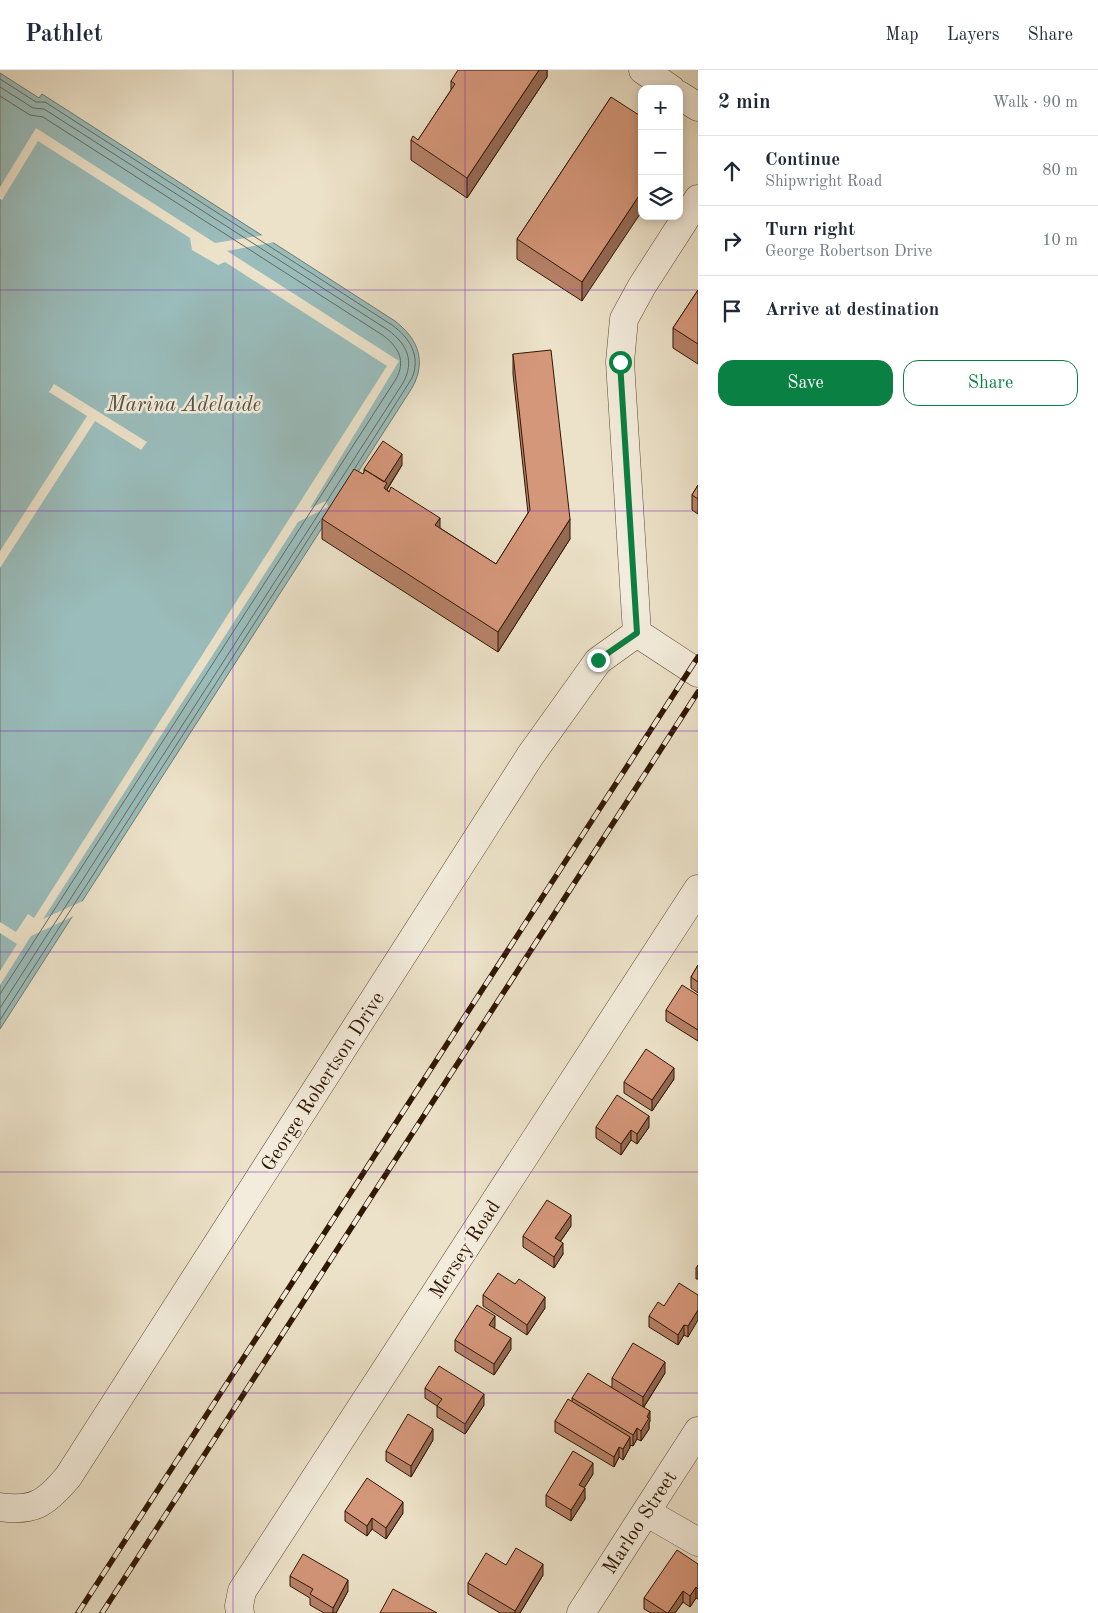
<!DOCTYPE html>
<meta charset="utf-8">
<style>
:root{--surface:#fff;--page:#f2f2f3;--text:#1f2937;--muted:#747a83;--line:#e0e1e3;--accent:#0b8043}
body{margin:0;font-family:"Old Standard TT",serif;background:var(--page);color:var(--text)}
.controls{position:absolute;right:15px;top:15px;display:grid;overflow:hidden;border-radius:10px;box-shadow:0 2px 8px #0003}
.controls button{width:45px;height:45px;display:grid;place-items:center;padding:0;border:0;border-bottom:1px solid var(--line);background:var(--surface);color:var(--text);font:25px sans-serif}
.stop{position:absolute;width:15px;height:15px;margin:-11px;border:4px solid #0b8043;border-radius:50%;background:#fff}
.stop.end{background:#0b8043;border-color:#fff;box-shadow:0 1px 5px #0008}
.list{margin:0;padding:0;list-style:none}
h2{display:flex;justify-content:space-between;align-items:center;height:65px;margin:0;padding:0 20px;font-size:21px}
h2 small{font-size:16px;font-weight:400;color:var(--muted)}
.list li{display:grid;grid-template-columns:32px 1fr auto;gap:15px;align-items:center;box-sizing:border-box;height:70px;padding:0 20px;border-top:1px solid var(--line)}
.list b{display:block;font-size:19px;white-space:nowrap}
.list p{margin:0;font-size:16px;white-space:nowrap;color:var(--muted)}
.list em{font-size:16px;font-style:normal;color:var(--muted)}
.actions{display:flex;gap:10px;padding:15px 20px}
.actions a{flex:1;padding:11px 0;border:1px solid var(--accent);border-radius:15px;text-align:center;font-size:18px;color:var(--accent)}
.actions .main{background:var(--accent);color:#fff}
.icon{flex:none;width:28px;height:28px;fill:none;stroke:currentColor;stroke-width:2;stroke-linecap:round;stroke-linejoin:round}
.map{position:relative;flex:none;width:698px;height:1543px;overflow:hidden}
header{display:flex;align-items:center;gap:30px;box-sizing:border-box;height:70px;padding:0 25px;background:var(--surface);border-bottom:1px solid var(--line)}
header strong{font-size:24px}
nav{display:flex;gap:28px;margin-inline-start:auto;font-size:18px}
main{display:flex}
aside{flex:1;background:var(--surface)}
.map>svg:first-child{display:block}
.water{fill:#9abdbc;stroke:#707b71}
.pier{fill:#ece2c9}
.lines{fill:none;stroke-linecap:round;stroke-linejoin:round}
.shore{stroke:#656a5e;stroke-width:1}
.minor-casing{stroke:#5f4a32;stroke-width:29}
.minor{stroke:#f3ecdc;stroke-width:28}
.rail-casing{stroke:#301700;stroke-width:5.5}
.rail{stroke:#f3ecdc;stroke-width:4;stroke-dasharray:11;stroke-linecap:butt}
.wall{fill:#b78269;stroke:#301700}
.shaded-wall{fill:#956a55;stroke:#301700}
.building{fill:#d5977a;stroke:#301700}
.route{stroke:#0b8043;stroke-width:6}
.grid{fill:none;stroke:#7b2cbf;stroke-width:1;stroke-opacity:0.55}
.labels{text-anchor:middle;stroke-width:5;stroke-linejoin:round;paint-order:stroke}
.street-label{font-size:20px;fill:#301700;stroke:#f3ecdc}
.water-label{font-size:21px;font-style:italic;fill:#555142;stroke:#f3ecdc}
</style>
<header>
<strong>Pathlet</strong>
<nav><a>Map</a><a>Layers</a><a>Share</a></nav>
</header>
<main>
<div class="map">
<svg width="698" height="1543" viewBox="0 0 698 1543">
<rect width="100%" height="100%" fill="#ece2c9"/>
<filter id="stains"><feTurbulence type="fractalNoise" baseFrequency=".004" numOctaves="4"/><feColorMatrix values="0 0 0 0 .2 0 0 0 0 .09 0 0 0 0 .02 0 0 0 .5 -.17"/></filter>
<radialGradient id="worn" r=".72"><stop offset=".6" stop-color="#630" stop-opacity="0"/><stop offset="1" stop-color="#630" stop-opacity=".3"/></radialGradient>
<path class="water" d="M 0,3 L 39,28 L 42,24 L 395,251 C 418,269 427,291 412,318 L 0,959 Z"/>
<path class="pier" d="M 36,58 L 215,173 L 264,165 L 275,172 L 227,181 L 399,291 L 310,438 L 326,431 L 328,437 L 298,452 L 43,849 L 85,830 L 76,845 L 31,866 L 0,915 L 0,901 L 17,874 L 0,863 L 0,852 L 16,862 L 28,844 L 34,848 L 387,296 L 225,192 L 218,195 L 192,180 L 190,168 L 38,71 L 2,130 L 0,129 L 0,117 Z
M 54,314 L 147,372 L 141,380 L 95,351 L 0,498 L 0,481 L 87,346 L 49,322 Z"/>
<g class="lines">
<path class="shore" d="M 0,9 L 36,32 L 45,32 L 392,255 C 410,268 421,286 412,308 L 355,398
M 0,17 L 33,38 L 44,39 L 388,260 C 407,274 415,291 403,313 L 0,938
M 0,26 L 30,45 L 43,47 L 384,266 C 399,278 406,291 396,309 L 0,924
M 0,950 L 320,451"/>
<g class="minor-casing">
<path id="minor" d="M 643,0 L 671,19
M 679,25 L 698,37
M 637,563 L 620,292 L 624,249 L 642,216 L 698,129
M 637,563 L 698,603
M 0,1437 C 34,1442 46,1433 68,1407 L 530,686 L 598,591 L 637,563
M 646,1442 L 698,1472
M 240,1543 L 239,1536 L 242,1521 L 698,819
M 581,1543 L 698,1361"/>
</g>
<use href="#minor" class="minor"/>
<g class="rail-casing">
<path id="rail" d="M 78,1543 L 698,587
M 102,1543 L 698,622"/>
</g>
<use href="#rail" class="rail"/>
</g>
<path class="wall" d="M 547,0 L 547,7 L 467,128 L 411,90 L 411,70 L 418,70 L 451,20 L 451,11 Z
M 611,27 L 582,231 L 517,189 L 517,169 Z
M 698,220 L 698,294 L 673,278 L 673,258 Z
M 513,284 L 570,469 L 498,582 L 322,469 L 322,449 L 363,404 L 364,402 L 364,399 L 402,395 L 387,420 L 440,458 L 496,494 L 528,443 L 513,304 Z
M 698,415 L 698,444 L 692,440 L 692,425 Z
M 698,895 L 698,923 L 691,918 L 691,907 Z
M 698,925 L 698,971 L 666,951 L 666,940 Z
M 674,1009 L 652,1041 L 624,1023 L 624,1012 Z
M 596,1057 L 649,1057 L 637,1074 L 631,1070 L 621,1085 L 596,1068 Z
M 571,1156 L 560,1172 L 563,1184 L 554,1198 L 523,1177 L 523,1166 Z
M 698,1195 L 698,1209 L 696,1209 L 696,1198 Z
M 483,1225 L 545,1238 L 527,1265 L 483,1236 Z
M 698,1225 L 688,1267 L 684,1265 L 678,1275 L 649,1257 L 649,1246 L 664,1236 Z
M 495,1257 L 494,1258 L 511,1279 L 494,1305 L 455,1281 L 455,1270 Z
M 665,1303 L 644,1337 L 650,1351 L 649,1353 L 649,1359 L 641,1371 L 637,1369 L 633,1376 L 630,1375 L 630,1377 L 623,1390 L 619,1387 L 614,1397 L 555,1362 L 555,1351 L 572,1331 L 572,1328 L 612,1317 L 612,1308 Z
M 425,1318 L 484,1335 L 465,1364 L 437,1347 L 437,1336 L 425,1328 Z
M 433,1370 L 411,1407 L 386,1391 L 386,1381 Z
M 593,1404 L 584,1418 L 585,1429 L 571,1451 L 546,1436 L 546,1425 Z
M 345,1441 L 403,1443 L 386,1469 L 372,1459 L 367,1466 L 345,1451 Z
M 698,1494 L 698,1529 L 696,1528 L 690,1537 L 683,1532 L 675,1543 L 651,1543 L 644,1539 L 644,1528 Z
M 506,1495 L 543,1505 L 520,1543 L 500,1543 L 468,1524 L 468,1513 Z
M 290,1506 L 348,1521 L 336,1543 L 324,1543 L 310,1535 L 310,1528 L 290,1516 Z"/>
<path class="shaded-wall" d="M 539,0 L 547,0 L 547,7 L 467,128 L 467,108 Z
M 642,121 L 642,141 L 582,231 L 582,212 Z
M 402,384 L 402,395 L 387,419 L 387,433 L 384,418 L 384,412 Z
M 440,448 L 440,468 L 435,455 Z
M 570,449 L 570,469 L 498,582 L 498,562 Z
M 674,998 L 674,1009 L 652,1041 L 652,1030 Z
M 649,1046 L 649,1057 L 637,1074 L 637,1064 Z
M 631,1060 L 631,1070 L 621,1085 L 621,1074 Z
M 571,1145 L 571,1156 L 555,1179 L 555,1168 Z
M 563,1173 L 563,1184 L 554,1198 L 554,1187 Z
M 545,1227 L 545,1238 L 527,1265 L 527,1255 Z
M 698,1240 L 698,1250 L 688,1267 L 688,1256 Z
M 495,1246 L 495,1257 L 489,1265 L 489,1255 Z
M 684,1255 L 684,1265 L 678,1275 L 678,1265 Z
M 511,1268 L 511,1279 L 494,1305 L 494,1294 Z
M 665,1292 L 665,1303 L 643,1338 L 643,1327 Z
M 484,1324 L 484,1335 L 465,1364 L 465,1354 Z
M 650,1341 L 650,1351 L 649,1353 L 649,1359 L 641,1371 L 641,1361 L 647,1347 Z
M 637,1358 L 637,1369 L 633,1376 L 633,1365 Z
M 433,1359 L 433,1370 L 411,1407 L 411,1396 Z
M 630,1367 L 630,1377 L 623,1390 L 623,1379 Z
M 619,1377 L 619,1387 L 614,1397 L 614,1387 Z
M 593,1393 L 593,1404 L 579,1426 L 579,1415 Z
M 585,1418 L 585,1429 L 571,1451 L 571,1440 Z
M 403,1432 L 403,1443 L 386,1469 L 386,1458 Z
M 372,1448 L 372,1459 L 367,1466 L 367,1456 Z
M 543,1494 L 543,1505 L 520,1543 L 515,1543 L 515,1541 Z
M 348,1510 L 348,1521 L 336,1543 L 333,1543 L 333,1538 Z
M 696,1517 L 696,1528 L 690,1537 L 690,1526 Z
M 683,1521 L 683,1532 L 675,1543 L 668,1543 Z"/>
<path class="building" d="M 458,0 L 539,0 L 467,108 L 411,70 L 413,66 L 418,70 L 455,14 L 451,11 Z
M 611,27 L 642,47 L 642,121 L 582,212 L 517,169 Z
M 698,220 L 698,274 L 673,258 Z
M 551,280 L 570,449 L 498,562 L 322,449 L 354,399 L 363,404 L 365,400 L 387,413 L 384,418 L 389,422 L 391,417 L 440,448 L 435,455 L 496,494 L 530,440 L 513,284 Z
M 383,371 L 402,384 L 384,412 L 364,399 Z
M 698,415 L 698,429 L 692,425 Z
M 698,895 L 698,912 L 691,907 Z
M 682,915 L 698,925 L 698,960 L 666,940 Z
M 646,979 L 674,998 L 652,1030 L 624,1012 Z
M 617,1025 L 649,1046 L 637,1064 L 631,1060 L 621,1074 L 596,1057 Z
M 547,1130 L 571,1145 L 555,1168 L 563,1173 L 554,1187 L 523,1166 Z
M 498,1203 L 515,1214 L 519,1209 L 545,1227 L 527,1255 L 483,1225 Z
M 679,1213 L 698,1225 L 698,1240 L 688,1256 L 684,1255 L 678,1265 L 649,1246 L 658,1232 L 664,1236 Z
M 477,1235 L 495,1246 L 489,1255 L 511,1268 L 494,1294 L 455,1270 Z
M 633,1273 L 665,1292 L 643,1327 L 612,1308 Z
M 439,1296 L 484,1324 L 465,1354 L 437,1336 L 442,1329 L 425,1318 Z
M 588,1303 L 650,1341 L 647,1347 L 649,1348 L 641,1361 L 637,1358 L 633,1365 L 572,1328 Z
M 568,1329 L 630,1367 L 623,1379 L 619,1377 L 614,1387 L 555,1351 Z
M 408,1344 L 433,1359 L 411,1396 L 386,1381 Z
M 573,1381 L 593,1393 L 579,1415 L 585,1418 L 571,1440 L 546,1425 Z
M 367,1408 L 403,1432 L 386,1458 L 372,1448 L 367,1456 L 345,1441 Z
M 516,1478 L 543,1494 L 515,1541 L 468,1513 L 486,1483 L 506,1495 Z
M 677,1480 L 698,1494 L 698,1519 L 696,1517 L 690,1526 L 683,1521 L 668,1543 L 667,1543 L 644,1528 Z
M 303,1484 L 348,1510 L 333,1538 L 310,1524 L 313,1519 L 290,1506 Z
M 393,1519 L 437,1543 L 380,1543 Z"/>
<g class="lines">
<path class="route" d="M 598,590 L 637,563 L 620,292"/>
</g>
<path class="grid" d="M 233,0 L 233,1543M 465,0 L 465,1543M 0,220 L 698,220M 0,441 L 698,441M 0,661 L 698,661M 0,882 L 698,882M 0,1102 L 698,1102M 0,1323 L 698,1323"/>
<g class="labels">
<g class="street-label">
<text transform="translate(322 1011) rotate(-57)" y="7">George Robertson Drive</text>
<text transform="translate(464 1179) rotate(-57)" y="7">Mersey Road</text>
<text transform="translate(639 1452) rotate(-57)" y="7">Marloo Street</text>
</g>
<g class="water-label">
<text x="184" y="341">Marina Adelaide</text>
</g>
</g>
<rect width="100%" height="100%" filter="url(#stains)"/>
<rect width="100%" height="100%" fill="url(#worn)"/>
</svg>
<div class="controls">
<button>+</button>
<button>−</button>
<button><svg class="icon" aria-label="layers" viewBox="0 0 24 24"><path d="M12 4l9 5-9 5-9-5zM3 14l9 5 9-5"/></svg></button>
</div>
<div class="stop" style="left:620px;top:292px"></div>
<div class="stop end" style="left:598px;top:590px"></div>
</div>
<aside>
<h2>2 min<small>Walk · 90 m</small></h2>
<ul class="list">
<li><svg class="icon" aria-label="ahead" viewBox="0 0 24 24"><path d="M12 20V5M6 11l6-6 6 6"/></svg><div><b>Continue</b><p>Shipwright Road</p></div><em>80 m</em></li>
<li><svg class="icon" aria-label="right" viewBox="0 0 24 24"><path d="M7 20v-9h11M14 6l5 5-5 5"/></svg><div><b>Turn right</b><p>George Robertson Drive</p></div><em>10 m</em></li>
<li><svg class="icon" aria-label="arrive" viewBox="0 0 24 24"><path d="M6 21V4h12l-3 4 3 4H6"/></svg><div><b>Arrive at destination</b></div></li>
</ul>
<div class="actions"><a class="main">Save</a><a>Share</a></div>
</aside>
</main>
